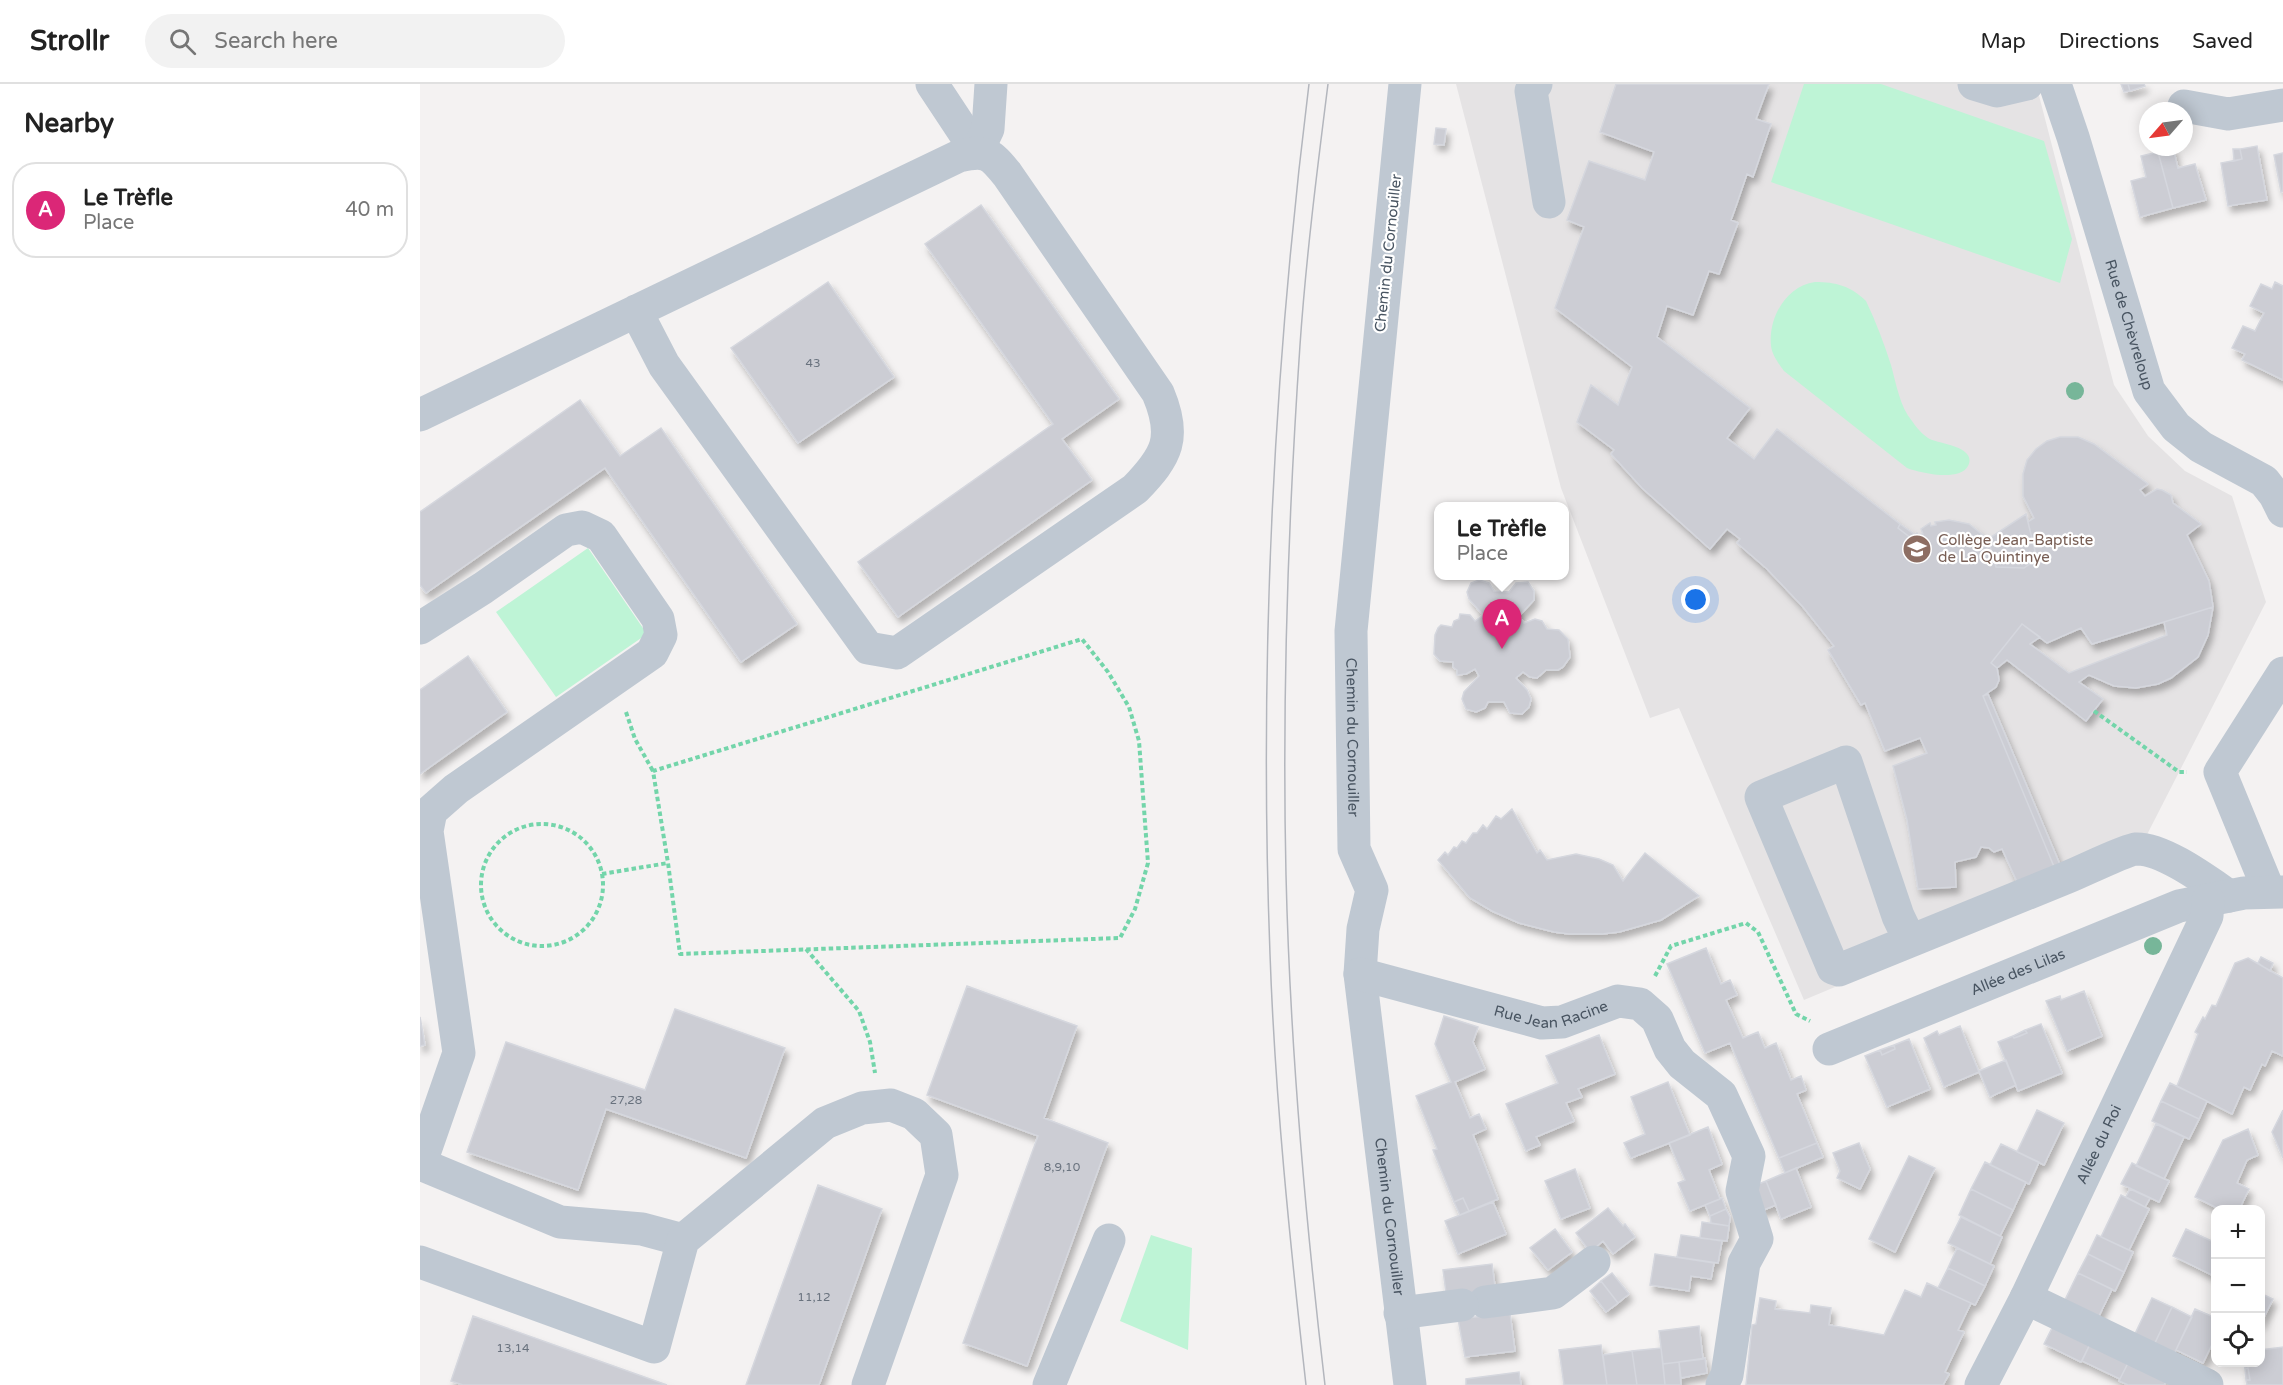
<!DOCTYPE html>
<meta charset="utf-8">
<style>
:root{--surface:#fff;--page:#f2f2f2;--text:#222;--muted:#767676;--line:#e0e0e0;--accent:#db2777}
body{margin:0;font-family:"Varela Round",sans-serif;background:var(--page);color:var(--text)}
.controls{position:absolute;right:18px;bottom:18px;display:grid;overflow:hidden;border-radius:12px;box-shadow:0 3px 15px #0003}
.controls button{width:54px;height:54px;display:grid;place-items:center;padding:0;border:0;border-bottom:2px solid var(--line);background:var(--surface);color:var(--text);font:30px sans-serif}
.compass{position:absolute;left:1719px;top:18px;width:54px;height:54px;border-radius:50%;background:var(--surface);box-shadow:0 3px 15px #0003;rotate:242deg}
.you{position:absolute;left:1276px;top:516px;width:21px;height:21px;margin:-15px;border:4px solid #fff;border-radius:50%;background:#1a73e8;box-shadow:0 0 0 9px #1a73e833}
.badge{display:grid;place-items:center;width:39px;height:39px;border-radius:50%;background:var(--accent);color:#fff;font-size:20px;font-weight:700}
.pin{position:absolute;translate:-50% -50px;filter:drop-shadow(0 2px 3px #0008)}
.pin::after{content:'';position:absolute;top:32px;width:21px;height:18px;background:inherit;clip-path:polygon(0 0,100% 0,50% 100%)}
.popup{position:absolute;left:1014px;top:418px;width:135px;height:78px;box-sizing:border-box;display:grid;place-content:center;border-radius:12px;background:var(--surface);filter:drop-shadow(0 2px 4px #0005);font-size:20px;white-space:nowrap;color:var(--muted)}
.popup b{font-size:22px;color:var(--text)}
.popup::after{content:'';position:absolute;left:50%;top:100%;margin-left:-12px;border:12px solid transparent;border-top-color:var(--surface)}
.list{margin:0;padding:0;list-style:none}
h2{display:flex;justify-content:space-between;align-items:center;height:78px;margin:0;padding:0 24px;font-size:26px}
h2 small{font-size:20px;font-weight:400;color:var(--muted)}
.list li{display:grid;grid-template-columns:39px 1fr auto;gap:18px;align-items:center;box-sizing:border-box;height:96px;margin:0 12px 12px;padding:0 12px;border:2px solid var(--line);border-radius:24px}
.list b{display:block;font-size:22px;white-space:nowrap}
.list p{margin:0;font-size:20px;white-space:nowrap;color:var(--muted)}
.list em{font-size:20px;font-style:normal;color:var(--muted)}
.icon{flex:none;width:33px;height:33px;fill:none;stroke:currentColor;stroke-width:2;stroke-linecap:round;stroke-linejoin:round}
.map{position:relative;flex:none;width:1863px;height:1301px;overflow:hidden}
header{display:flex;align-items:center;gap:36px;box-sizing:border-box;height:84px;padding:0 30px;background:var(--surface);border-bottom:2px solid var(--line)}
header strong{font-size:28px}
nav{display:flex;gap:33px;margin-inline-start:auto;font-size:21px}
.search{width:420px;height:54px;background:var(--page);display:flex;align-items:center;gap:15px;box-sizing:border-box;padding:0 21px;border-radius:33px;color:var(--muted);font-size:22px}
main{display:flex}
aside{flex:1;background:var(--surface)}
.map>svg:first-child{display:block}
.education{fill:#e5e3e4}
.green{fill:#bef4d6}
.building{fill:#cccdd4;stroke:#d5d7de;stroke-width:1.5;filter:url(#shadow)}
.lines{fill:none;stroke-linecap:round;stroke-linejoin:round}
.path{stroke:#73d5aa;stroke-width:4;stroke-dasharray:4.5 3;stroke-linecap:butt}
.minor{stroke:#bfc8d2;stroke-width:33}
.tram{stroke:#b3b6bd;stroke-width:1.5}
.tree{fill:#77b699}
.labels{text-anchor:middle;stroke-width:4.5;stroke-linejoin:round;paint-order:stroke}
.number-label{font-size:12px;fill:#69727e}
.street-label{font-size:15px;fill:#485461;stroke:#fff}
.education-label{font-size:15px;fill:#785e54;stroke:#fff;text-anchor:start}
</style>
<header>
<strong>Strollr</strong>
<div class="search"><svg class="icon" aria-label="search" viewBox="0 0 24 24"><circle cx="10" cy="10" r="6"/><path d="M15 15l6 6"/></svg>Search here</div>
<nav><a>Map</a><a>Directions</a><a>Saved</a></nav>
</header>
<main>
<aside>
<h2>Nearby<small></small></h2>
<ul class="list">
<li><span class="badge">A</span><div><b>Le Trèfle</b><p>Place</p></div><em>40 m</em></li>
</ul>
</aside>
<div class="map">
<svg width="1863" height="1301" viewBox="0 0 1863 1301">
<defs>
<filter id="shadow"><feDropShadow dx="3.5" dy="6" stdDeviation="3" flood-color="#0004"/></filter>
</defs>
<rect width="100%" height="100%" fill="#f4f2f2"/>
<path class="education" d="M 1036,0 L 1616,0 L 1694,301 L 1728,352 L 1765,387 L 1812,412 L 1846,518 L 1713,778 L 1384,916 L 1259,624 L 1230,634 L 1141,404 Z"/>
<path class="green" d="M 1384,0 L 1461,0 L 1624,57 L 1652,155 L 1640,199 L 1351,98 Z
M 1395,198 C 1416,198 1431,202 1446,217 C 1456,238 1464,259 1471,281 C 1476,299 1480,323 1492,337 C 1496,343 1502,350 1508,354 C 1517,360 1558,362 1548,382 C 1540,398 1500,389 1487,384 L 1364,287 C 1359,280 1352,271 1351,262 C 1348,234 1366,202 1395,198 Z
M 168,464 L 227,550 L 136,613 L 76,528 Z
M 731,1151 L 772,1164 L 768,1266 L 700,1237 Z"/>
<path class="building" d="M 1196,0 L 1349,0 L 1336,35 L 1351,40 L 1333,93 L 1327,90 L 1315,125 L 1311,136 L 1318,139 L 1299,190 L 1289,187 L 1273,231 L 1247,222 L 1237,253 L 1330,324 L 1307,354 L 1334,375 L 1357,345 L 1480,440 L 1478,444 L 1491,454 L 1497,449 L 1498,451 L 1503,450 L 1501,445 L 1510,439 L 1511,442 L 1516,441 L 1515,438 L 1529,436 L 1549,440 L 1568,455 L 1576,483 L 1604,484 L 1617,475 L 1608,438 L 1614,434 L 1603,412 L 1603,390 L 1607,376 L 1616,365 L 1627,357 L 1640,353 L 1658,353 L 1674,360 L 1728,400 L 1720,406 L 1725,412 L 1737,405 L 1742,406 L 1751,411 L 1753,419 L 1781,440 L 1767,451 L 1789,497 L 1793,523 L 1672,560 L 1661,544 L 1627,559 L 1602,540 L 1571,579 L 1577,584 L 1579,596 L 1576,603 L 1563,612 L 1635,785 L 1598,800 L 1582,765 L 1574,768 L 1569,764 L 1561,763 L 1556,773 L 1535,778 L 1536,803 L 1498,805 L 1487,736 L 1473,682 L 1507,669 L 1500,654 L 1465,667 L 1445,619 L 1441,621 L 1408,566 L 1414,562 L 1383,523 L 1347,485 L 1317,459 L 1320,455 L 1307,445 L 1290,465 L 1222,404 L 1191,370 L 1194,366 L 1157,338 L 1171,301 L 1198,321 L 1212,283 L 1135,224 L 1164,143 L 1147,136 L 1169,77 L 1225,96 L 1234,68 L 1180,48 Z
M 1701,0 L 1708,0 L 1710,7 L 1704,8 Z
M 1708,0 L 1724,0 L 1725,2 L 1710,7 Z
M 1016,44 L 1026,45 L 1024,61 L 1014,60 Z
M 1837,62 L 1847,116 L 1808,122 L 1801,79 L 1822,75 L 1820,65 Z
M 1753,64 L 1758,84 L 1775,80 L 1786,116 L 1753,124 L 1738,68 Z
M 1813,65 L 1820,65 L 1822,75 L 1814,77 Z
M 1738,68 L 1753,124 L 1720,133 L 1711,97 L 1726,93 L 1721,72 Z
M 1863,69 L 1863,107 L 1861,108 L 1854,71 Z
M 561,121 L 699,315 L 642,355 L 672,396 L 478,533 L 438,478 L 633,340 L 505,160 Z
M 408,198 L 474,293 L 378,359 L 311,264 Z
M 1855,198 L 1863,202 L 1863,296 L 1822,276 L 1825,270 L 1812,264 L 1823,242 L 1835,247 L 1844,229 L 1830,222 L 1841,200 L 1852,205 Z
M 160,316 L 200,372 L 241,344 L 377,540 L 321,578 L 185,384 L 6,509 L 0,501 L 0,428 Z
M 1606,430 L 1617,475 L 1604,484 L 1576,483 L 1568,455 Z
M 1480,440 L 1494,450 L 1491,454 L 1478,444 Z
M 1059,496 L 1069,499 L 1074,507 L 1089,508 L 1096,499 L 1108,498 L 1114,507 L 1114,516 L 1099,532 L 1104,539 L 1115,535 L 1122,537 L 1127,545 L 1139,546 L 1148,555 L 1150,573 L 1143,583 L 1138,586 L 1126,586 L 1117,594 L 1110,593 L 1103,588 L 1096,594 L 1107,606 L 1111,615 L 1109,623 L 1102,630 L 1090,629 L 1084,618 L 1068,618 L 1065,624 L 1056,628 L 1046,625 L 1042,615 L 1044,608 L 1059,592 L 1055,585 L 1046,590 L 1037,591 L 1037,586 L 1033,583 L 1033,578 L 1020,577 L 1014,570 L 1015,551 L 1018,544 L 1021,541 L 1032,543 L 1034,537 L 1039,535 L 1040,530 L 1050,531 L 1055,537 L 1063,531 L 1049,515 L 1047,508 L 1051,499 Z
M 1793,523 L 1788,551 L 1778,573 L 1751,594 L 1738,600 L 1716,604 L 1694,602 L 1669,591 L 1659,598 L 1683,615 L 1666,637 L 1587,576 L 1577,584 L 1571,579 L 1602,540 L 1620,553 L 1610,560 L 1649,589 L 1747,551 L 1744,538 Z
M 48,572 L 87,628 L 0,690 L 0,606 Z
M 1568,610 L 1641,783 L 1635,785 L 1563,612 Z
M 1092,725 L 1117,769 L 1120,766 L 1127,776 L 1156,770 L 1179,775 L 1193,781 L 1203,797 L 1225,769 L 1279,812 L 1241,836 L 1199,848 L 1182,850 L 1149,850 L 1134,848 L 1099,839 L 1072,827 L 1050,814 L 1018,776 L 1025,768 L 1028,771 L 1034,763 L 1037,764 L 1042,757 L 1046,759 L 1053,749 L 1057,749 L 1063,741 L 1067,745 L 1076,732 L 1081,735 Z
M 1286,864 L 1301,900 L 1310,896 L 1317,911 L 1306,916 L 1323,954 L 1338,948 L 1345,964 L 1356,959 L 1371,996 L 1381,992 L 1386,1006 L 1377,1010 L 1397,1059 L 1359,1074 L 1310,959 L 1285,969 L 1247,880 Z
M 1841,873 L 1853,879 L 1850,887 L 1838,879 Z
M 1828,874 L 1863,894 L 1863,972 L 1852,967 L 1845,982 L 1842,980 L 1830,1006 L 1824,1003 L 1823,1005 L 1812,1030 L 1757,1002 L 1778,950 L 1775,948 L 1783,933 L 1785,935 L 1792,921 L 1796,922 L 1815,879 Z
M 547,902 L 657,942 L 624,1034 L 688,1059 L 607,1282 L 543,1259 L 618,1052 L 507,1011 Z
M 1664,907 L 1682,952 L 1647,967 L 1626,917 L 1640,912 L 1641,916 Z
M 255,925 L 365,964 L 326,1074 L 186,1025 L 158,1106 L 47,1068 L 86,958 L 225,1006 Z
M 1024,932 L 1058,943 L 1053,958 L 1065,985 L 1035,998 L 1050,1034 L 1059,1030 L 1066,1045 L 1053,1051 L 1078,1115 L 1049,1127 L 1043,1114 L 1034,1118 L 1013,1066 L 1017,1065 L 996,1012 L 1031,998 L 1015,960 Z
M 0,933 L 5,961 L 0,962 Z
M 1621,940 L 1642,989 L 1598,1007 L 1578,958 L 1593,952 L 1594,954 L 1600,952 L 1607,949 L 1605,946 Z
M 1540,942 L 1559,988 L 1524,1003 L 1504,954 L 1517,947 L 1519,951 Z
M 1605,946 L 1607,949 L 1594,954 L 1593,952 Z
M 1179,951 L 1195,990 L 1158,1005 L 1162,1013 L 1146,1019 L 1154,1037 L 1116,1053 L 1120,1061 L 1106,1067 L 1086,1020 L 1138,999 L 1126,972 Z
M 1489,955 L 1510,1005 L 1467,1023 L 1445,972 L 1460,966 L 1462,971 L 1475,965 L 1474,961 Z
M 1474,961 L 1475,965 L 1462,971 L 1460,966 Z
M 1586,976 L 1596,1001 L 1570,1013 L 1559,987 Z
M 1248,998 L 1270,1051 L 1211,1074 L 1204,1059 L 1225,1050 L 1211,1013 Z
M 1750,999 L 1787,1017 L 1779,1035 L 1741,1017 Z
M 1741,1017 L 1779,1035 L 1769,1055 L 1732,1037 Z
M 1617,1026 L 1644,1039 L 1624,1081 L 1597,1068 Z
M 1863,1026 L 1863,1074 L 1852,1048 Z
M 1736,1040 L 1764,1053 L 1744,1095 L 1716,1082 Z
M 1288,1043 L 1302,1080 L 1289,1086 L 1300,1115 L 1270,1127 L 1258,1099 L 1265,1096 L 1249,1059 Z
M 1828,1045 L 1838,1071 L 1827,1076 L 1817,1099 L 1829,1105 L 1819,1126 L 1801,1126 L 1775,1113 L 1803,1056 Z
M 1397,1059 L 1403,1073 L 1365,1089 L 1359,1074 Z
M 1439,1059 L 1450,1085 L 1440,1105 L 1417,1094 L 1420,1087 L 1413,1069 Z
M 1581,1060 L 1619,1078 L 1609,1100 L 1570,1081 Z
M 1489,1072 L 1515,1084 L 1475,1168 L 1449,1155 Z
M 1565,1078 L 1606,1098 L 1593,1126 L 1551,1105 Z
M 1712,1079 L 1749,1097 L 1739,1118 L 1701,1100 Z
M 1376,1084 L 1391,1123 L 1361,1135 L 1346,1097 Z
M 1155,1085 L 1170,1124 L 1141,1135 L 1125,1097 Z
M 1346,1097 L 1356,1121 L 1341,1127 L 1331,1103 Z
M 398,1101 L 462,1125 L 399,1301 L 326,1301 Z
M 1551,1105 L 1593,1126 L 1580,1152 L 1539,1131 Z
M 1710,1105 L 1730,1114 L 1725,1123 L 1706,1113 Z
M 1701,1111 L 1729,1125 L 1709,1166 L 1681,1153 Z
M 1043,1114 L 1049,1127 L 1040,1131 L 1034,1118 Z
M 1302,1114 L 1306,1125 L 1290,1132 L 1285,1121 Z
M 1073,1118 L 1086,1150 L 1038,1170 L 1025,1137 Z
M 1188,1124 L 1203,1142 L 1205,1140 L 1215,1153 L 1193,1170 L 1183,1157 L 1170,1168 L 1156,1149 Z
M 1306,1125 L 1310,1133 L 1309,1142 L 1291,1139 L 1290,1132 Z
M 1541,1133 L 1582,1153 L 1570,1180 L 1528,1159 Z
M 1282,1138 L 1309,1142 L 1307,1157 L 1280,1154 Z
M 1135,1145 L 1152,1168 L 1128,1186 L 1110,1164 Z
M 1766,1145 L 1796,1159 L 1796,1193 L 1753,1172 Z
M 1261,1151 L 1302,1157 L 1298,1179 L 1257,1173 Z
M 1677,1151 L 1713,1168 L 1704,1188 L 1668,1170 Z
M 1537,1164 L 1574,1182 L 1565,1202 L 1528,1184 Z
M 1235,1170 L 1294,1179 L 1291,1195 L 1271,1192 L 1269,1207 L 1230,1201 Z
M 1668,1170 L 1704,1188 L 1695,1207 L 1658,1189 Z
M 1072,1180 L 1076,1210 L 1027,1216 L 1023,1186 Z
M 1528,1184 L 1565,1202 L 1555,1221 L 1518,1204 Z
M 1192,1189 L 1209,1210 L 1198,1219 L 1181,1197 Z
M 1658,1189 L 1692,1205 L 1676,1238 L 1642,1222 Z
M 1181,1197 L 1198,1219 L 1186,1228 L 1170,1207 Z
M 1507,1199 L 1551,1219 L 1538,1246 L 1544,1248 L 1525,1288 L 1529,1290 L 1523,1301 L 1326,1301 L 1332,1241 L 1336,1240 L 1340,1214 L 1356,1217 L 1355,1225 L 1390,1229 L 1391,1221 L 1411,1224 L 1409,1241 L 1464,1251 L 1485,1206 L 1501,1213 Z
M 1840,1209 L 1853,1215 L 1840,1241 Z
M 1732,1214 L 1752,1223 L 1734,1261 L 1714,1252 Z
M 1752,1223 L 1772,1233 L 1754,1270 L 1734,1261 Z
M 1775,1225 L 1796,1234 L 1796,1252 L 1783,1279 L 1756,1266 Z
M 1090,1229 L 1095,1267 L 1045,1273 L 1038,1235 Z
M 53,1232 L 247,1301 L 43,1301 L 31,1297 Z
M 1634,1240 L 1671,1258 L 1661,1278 L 1624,1260 Z
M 1279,1242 L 1283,1275 L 1243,1280 L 1239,1247 Z
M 1672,1256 L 1709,1277 L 1700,1295 L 1662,1277 Z
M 1181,1261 L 1187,1301 L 1144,1301 L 1139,1266 Z
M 1863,1263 L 1863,1301 L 1827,1301 L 1826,1296 L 1830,1296 L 1828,1284 L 1825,1285 L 1824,1278 L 1840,1278 L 1840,1266 Z
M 1241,1264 L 1245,1301 L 1217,1301 L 1212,1267 Z
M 1212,1267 L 1217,1301 L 1187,1301 L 1183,1271 Z
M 1285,1274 L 1287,1289 L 1261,1294 L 1259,1278 Z
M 1709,1277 L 1747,1295 L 1744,1301 L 1708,1301 L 1699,1297 Z
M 1259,1278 L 1261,1301 L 1245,1301 L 1243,1280 Z
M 1828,1284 L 1830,1296 L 1826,1296 L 1825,1285 Z
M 1099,1288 L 1101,1301 L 1046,1301 L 1046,1295 Z"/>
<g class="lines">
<path class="path" d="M 1674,627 L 1759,688 L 1767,688
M 206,628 L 215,655 L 233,687
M61 801a61 61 0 1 1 122 0a61 61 0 1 1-122 0Z
M 182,790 L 248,779 L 260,870 L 700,854 L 715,825 L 728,779 L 719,657 L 709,623 L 688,588 L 662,555 L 233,687 L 248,779
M 386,865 L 439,927 L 450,958 L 455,989
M 1235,892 L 1251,862 L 1326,839 L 1338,848 L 1376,930 L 1390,937"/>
<g class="minor">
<path d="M 512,0 L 557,68"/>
<path id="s1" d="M 985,0 L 931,547 L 934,765 L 952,806 L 943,845 L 940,890 L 990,1301"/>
<path d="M 1116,0 L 1111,7 L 1129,118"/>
<path d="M 1554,0 L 1577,7 L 1607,0"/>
<path id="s2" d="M 1635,0 L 1653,53 L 1729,307 L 1756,343 L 1781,363 L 1844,397 L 1855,411 L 1863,427"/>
<path d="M 1764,22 L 1808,30 L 1863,21"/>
<path d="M 557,68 L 568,45 L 571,0"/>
<path d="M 0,331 L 539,72 C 566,66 570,69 587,90 L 738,309 C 757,354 747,372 715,405 L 477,569 L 448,564 L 244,281 L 216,227"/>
<path d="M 0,544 L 63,504 L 146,446 L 162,443 L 181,452 L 238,535 L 241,551 L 232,569 L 36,705 L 11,727 L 7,747 L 39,969 L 0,1081"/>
<path d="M 1849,807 L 1800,688 L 1863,589"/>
<path d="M 1490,857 L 1478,832 L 1426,678 L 1341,713 L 1413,884 L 1419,886 C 1495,855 1572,824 1648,793 C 1661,788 1705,766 1716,765 C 1743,764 1787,797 1809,812"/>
<path id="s3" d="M 940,890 L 1122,939 L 1142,938 L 1198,917 L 1220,920 L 1237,935 L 1250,965 L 1262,980 L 1301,1011 L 1329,1072 L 1322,1107 L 1337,1155 L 1324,1179 L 1307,1291 L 1302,1301"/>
<path id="s4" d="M 1409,965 L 1759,822 L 1824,809 L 1863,808"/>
<path d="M 0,1080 L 140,1138 L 222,1145 L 263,1156"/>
<path d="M 0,1178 L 234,1263 L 263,1156 L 405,1039 L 442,1024 L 471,1021 L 494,1030 L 516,1051 L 522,1091 L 448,1301"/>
<path d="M 1606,1214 L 1787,1301"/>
<path d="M 1065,1218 L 1133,1209 L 1174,1178"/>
<path d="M 980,1229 L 1042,1221"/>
<path d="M 629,1301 L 689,1156"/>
<path id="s5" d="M 1561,1301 L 1606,1214 L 1787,832 L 1788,816"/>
</g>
<path class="tram" d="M 886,1301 C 870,1158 855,1014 850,870 C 839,579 853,289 889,0
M 905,1301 C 885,1132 870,962 866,791 C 862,615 868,437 880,261 C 886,174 897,87 908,0"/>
</g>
<g class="tree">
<circle cx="1655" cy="307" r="9"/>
<circle cx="1733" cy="862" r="9"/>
</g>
<defs>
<g id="school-disc" transform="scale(1.5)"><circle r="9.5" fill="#8d6e63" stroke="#fff"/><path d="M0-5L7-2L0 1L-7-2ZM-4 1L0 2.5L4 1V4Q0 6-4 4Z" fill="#fff"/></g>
</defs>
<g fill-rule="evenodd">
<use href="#school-disc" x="1497" y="465"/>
</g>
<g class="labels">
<g class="number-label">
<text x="393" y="283">43</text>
<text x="206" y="1020">27,28</text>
<text x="642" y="1087">8,9,10</text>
<text x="394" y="1217">11,12</text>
<text x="93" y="1268">13,14</text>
</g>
<g class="street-label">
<text transform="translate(968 169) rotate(-84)" y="5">Chemin du Cornouiller</text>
<text dy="5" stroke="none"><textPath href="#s2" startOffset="252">Rue de Chèvreloup</textPath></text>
<text dy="5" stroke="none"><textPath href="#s1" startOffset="656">Chemin du Cornouiller</textPath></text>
<text dy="5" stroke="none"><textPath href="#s4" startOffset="204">Allée des Lilas</textPath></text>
<text dy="5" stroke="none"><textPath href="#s3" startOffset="198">Rue Jean Racine</textPath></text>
<text dy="5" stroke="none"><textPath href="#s5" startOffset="268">Allée du Roi</textPath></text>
<text dy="5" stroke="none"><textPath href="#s1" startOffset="1142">Chemin du Cornouiller</textPath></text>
</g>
<g class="education-label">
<text x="1518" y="461">Collège Jean-Baptiste<tspan x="1518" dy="17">de La Quintinye</tspan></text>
</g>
</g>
</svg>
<div class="controls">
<button>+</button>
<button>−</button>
<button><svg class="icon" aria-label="locate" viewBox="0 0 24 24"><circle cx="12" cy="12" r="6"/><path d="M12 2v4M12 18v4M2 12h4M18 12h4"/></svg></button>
</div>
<svg class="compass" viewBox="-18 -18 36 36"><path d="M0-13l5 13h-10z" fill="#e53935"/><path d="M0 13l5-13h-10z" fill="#767676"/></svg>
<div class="you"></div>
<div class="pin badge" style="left:1082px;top:565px">A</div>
<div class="popup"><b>Le Trèfle</b>Place</div>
</div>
</main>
